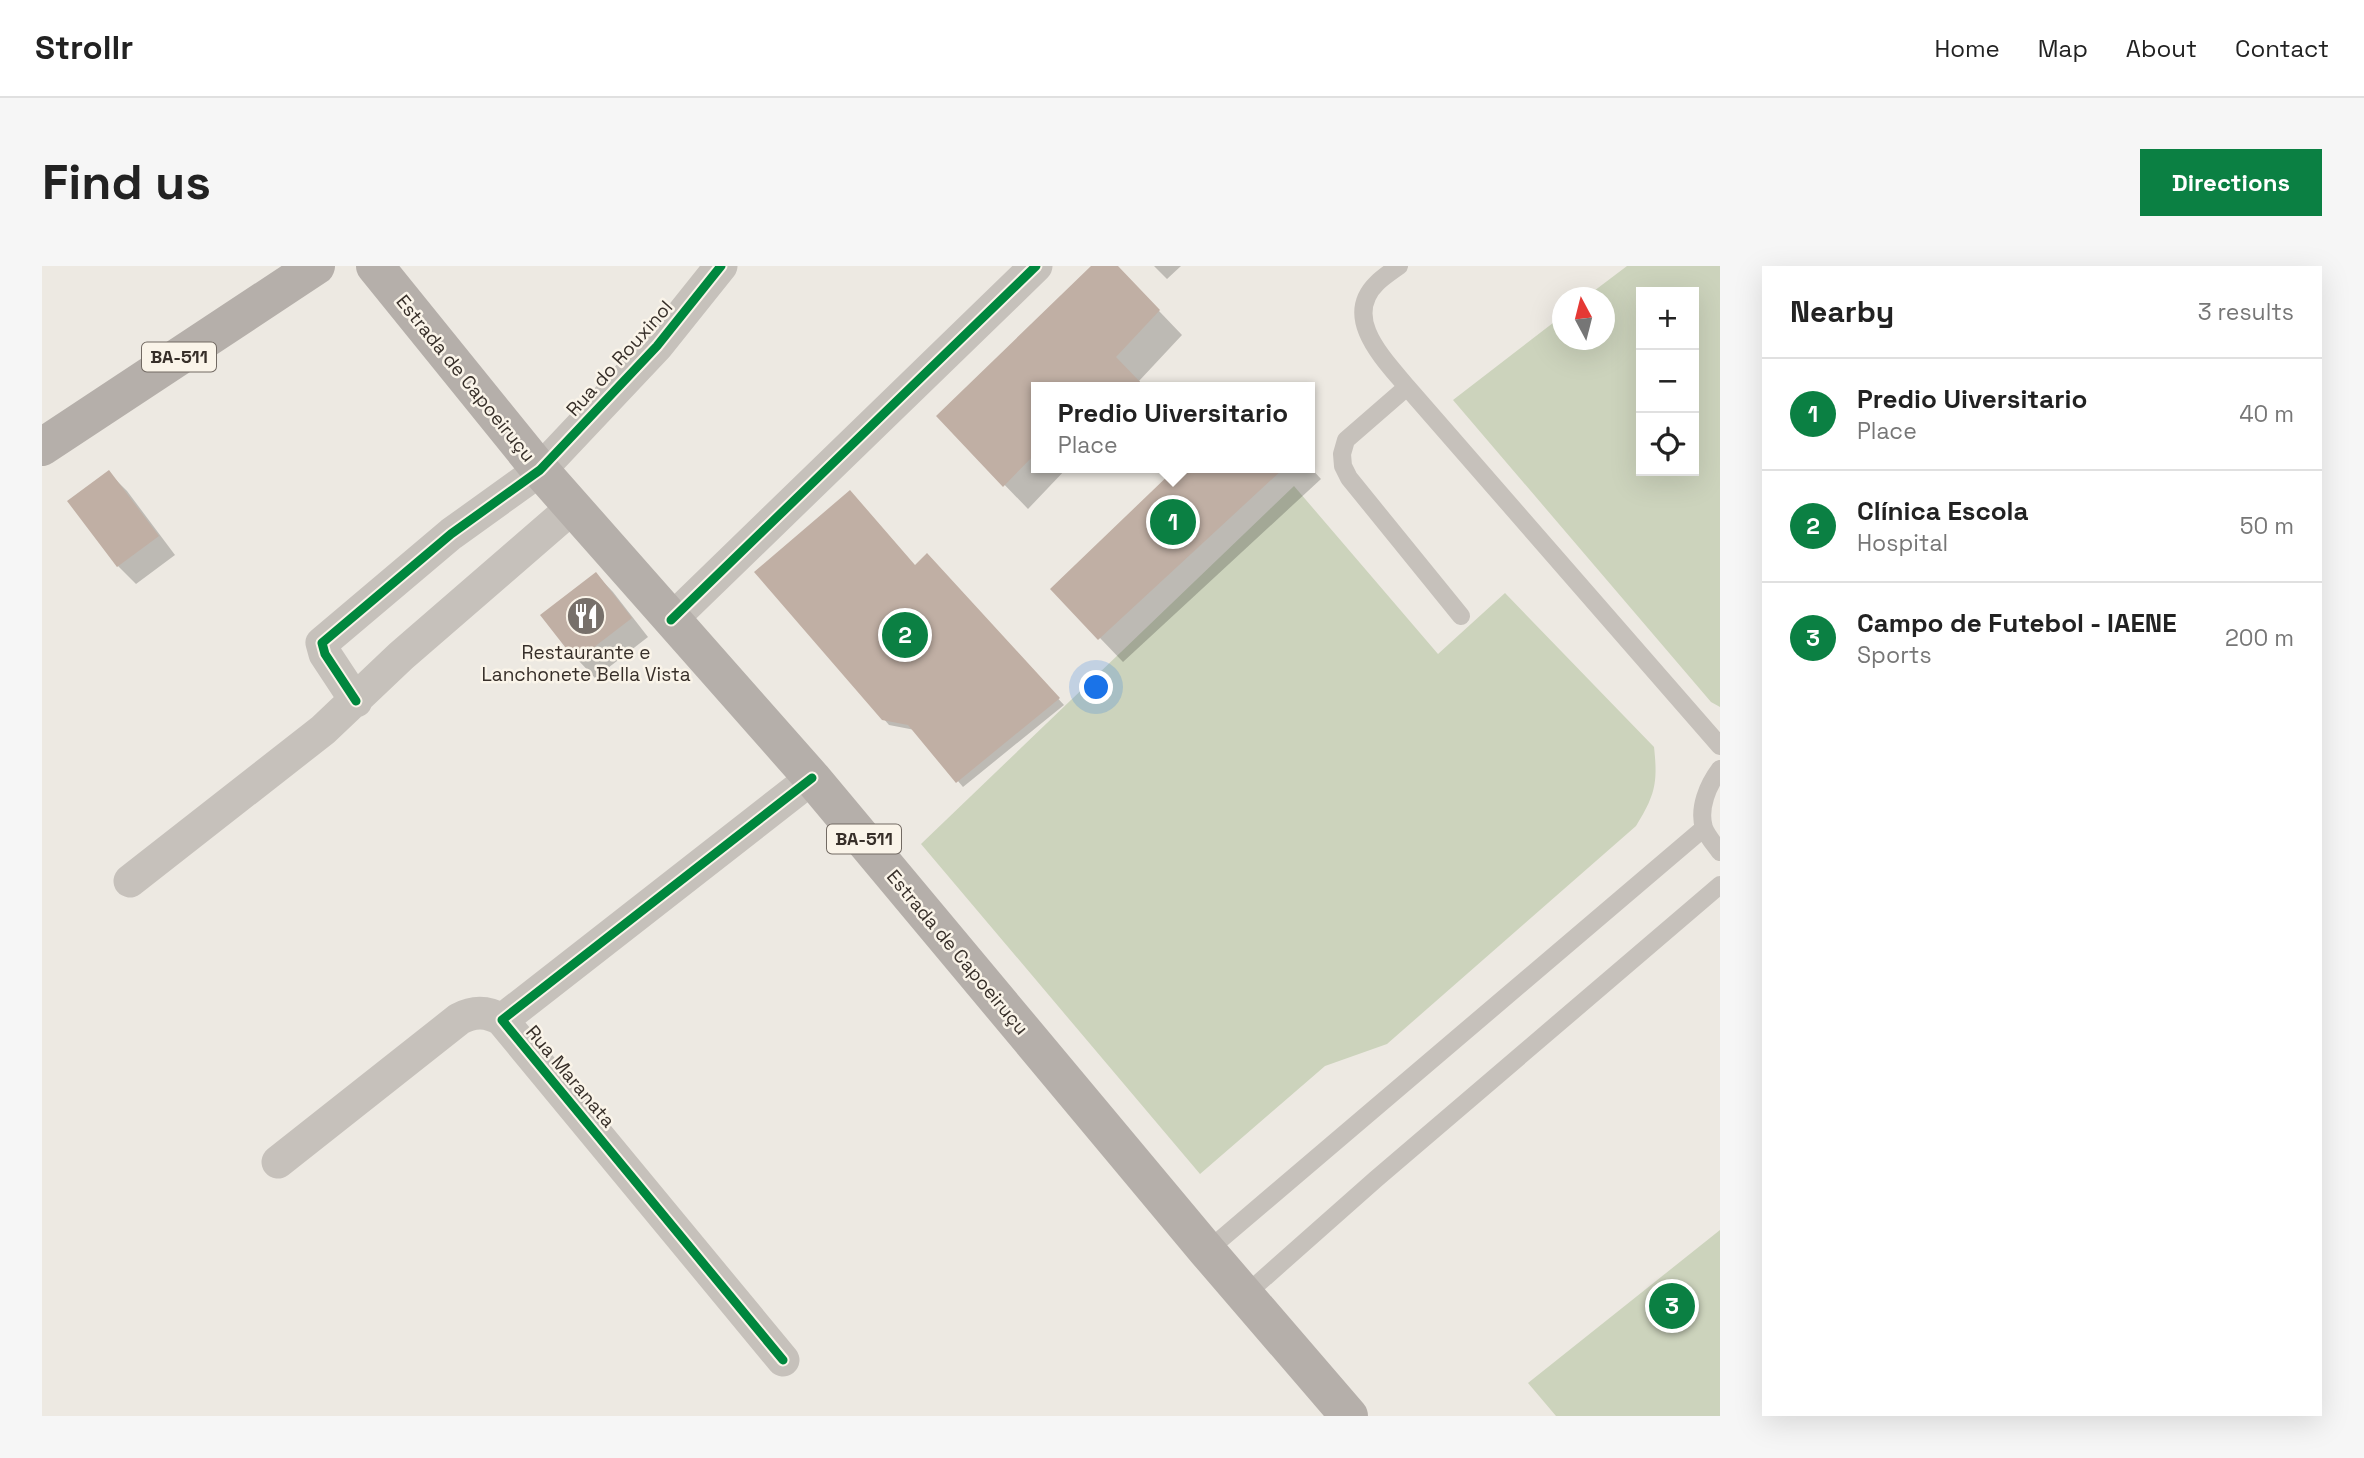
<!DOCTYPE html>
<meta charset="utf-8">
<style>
:root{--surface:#fff;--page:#f6f6f6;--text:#222;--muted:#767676;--line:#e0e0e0;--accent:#0b8043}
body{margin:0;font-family:"Space Grotesk",sans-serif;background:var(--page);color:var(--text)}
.controls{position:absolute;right:21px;top:21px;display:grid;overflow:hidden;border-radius:0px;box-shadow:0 7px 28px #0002}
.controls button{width:63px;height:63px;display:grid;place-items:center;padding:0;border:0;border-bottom:2px solid var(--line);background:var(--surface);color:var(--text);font:35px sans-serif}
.compass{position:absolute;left:1510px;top:21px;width:63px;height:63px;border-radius:50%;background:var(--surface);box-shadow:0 7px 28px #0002;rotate:353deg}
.you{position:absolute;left:1055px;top:422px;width:24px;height:24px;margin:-18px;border:5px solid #fff;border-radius:50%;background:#1a73e8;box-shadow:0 0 0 10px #1a73e833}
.badge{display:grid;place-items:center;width:46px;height:46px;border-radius:50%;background:var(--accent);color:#fff;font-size:23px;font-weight:700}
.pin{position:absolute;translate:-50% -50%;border:4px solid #fff;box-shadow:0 2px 7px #0006}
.popup{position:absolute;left:989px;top:116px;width:284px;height:91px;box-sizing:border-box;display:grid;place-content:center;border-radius:0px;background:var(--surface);filter:drop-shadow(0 2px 5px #0005);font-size:23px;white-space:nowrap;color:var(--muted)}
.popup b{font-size:26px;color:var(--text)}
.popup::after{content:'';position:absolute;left:50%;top:100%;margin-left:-14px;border:14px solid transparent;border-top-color:var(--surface)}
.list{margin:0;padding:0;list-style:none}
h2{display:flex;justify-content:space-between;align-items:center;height:91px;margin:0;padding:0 28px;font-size:30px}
h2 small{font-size:23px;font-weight:400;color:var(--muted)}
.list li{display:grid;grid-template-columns:46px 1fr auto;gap:21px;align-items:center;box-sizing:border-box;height:112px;padding:0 28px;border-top:2px solid var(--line)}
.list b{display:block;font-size:26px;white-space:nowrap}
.list p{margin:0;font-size:23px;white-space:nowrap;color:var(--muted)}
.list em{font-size:23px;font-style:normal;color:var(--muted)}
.icon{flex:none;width:38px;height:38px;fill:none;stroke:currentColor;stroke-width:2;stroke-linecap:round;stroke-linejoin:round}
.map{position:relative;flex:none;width:1678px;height:1150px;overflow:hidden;border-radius:0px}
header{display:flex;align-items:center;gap:42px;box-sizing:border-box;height:98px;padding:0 35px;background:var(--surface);border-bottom:2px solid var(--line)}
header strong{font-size:33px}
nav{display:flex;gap:38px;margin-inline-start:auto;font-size:24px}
.intro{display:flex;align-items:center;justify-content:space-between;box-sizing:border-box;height:168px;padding:0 42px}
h1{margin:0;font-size:49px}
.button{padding:18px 32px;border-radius:0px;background:var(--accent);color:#fff;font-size:24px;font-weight:700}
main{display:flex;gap:42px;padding:0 42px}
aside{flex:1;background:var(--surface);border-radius:0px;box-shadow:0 7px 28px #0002}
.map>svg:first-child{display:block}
.green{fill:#ccd3bc;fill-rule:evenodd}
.shadow{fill:#0003}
.building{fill:#c0afa4}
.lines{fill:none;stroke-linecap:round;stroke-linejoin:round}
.lane{stroke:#c6c1bb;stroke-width:18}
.street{stroke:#c6c1bb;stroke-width:33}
.primary{stroke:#b5afaa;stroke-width:38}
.cycleway-casing{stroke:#faf4e9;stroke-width:13}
.cycleway{stroke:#00873e;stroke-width:9}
.labels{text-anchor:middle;stroke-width:5;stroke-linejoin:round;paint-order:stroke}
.shield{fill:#faf4e9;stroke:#726a63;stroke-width:2}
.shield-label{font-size:18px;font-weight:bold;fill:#372f29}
.street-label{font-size:19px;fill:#372f29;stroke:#faf4e9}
.poi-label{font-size:19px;fill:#372f29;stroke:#faf4e9}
</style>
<header>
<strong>Strollr</strong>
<nav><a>Home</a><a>Map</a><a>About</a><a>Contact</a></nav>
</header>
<div class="intro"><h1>Find us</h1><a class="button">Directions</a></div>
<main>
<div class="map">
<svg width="1678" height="1150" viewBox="0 0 1678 1150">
<rect width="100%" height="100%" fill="#ede9e2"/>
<path class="green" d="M 1585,0 L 1678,0 L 1678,441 L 1669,436 L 1411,134 L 1520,50 L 1520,74 L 1562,74 L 1562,32 L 1544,31 ZM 1599,26 L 1652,26 L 1652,205 L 1599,205 Z
M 1252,220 L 1396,388 L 1463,327 L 1612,481 C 1616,517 1613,529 1594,560 L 1345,778 L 1283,800 L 1158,908 L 879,578 Z
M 1678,964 L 1678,1150 L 1514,1150 L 1486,1117 Z"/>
<path class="shadow" d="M 1052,0 L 1074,0 L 1140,69 L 1097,115 L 1102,121 L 995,121 L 995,202 L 1025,202 L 986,243 L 896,150 Z
M 1112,0 L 1139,0 L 1125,13 Z
M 1268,201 L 1279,213 L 1081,396 L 1011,323 L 1137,202 Z
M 67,207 L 85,225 L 133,289 L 94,318 L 76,300 Z
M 885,290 L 1022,439 L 921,521 L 873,464 L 847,459 L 841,452 L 873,301 Z
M 554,308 L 571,326 L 606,371 L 553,412 L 536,394 Z"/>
<path class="building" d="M 1049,0 L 1076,0 L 1118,44 L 1074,91 L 1103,121 L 995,121 L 995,186 L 961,221 L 894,150 Z
M 1134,202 L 1242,202 L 1056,374 L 1008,323 Z
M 67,204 L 117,270 L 75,301 L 25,235 Z
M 808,224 L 873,299 L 885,287 L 1018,432 L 914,517 L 866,459 L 840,454 L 712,306 Z
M 554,306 L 590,352 L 534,395 L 498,349 Z"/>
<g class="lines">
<path class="lane" d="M 1357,0 C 1350,5 1341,11 1335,17 C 1299,52 1343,94 1365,121 L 1678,480
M 1365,121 L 1304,174 L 1300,188 L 1301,200 L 1307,212 L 1419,350
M 1678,503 C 1666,519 1656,542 1662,562 C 1665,570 1673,579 1678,586
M 1165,985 L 1662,562
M 1203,1029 L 1334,913 L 1678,619"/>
<path class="street" d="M 629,354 L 994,0
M 314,435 L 283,388 L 280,377 L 409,268 L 498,204 L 615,80 L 679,0
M 88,615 L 281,464 L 359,390 L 531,241
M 236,896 L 417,753 C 432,745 445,745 460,754
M 741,1094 L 460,754 L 770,512"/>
<path class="primary" d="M 333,0 L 498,204 L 770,512 L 1165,985 L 1307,1150
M 0,181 L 274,0"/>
<g class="cycleway-casing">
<path id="cycleway" d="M 629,354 L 994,0
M 314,435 L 283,388 L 280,377 L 409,268 L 498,204 L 615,80 L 679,0
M 741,1094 L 460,754 L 770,512"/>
</g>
<use href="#cycleway" class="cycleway"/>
</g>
<defs>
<g id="restaurant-disc" transform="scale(2.0125)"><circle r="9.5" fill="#77706a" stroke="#faf4e9"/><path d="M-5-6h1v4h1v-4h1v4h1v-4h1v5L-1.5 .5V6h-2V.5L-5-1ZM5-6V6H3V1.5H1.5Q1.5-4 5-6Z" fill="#fff"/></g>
</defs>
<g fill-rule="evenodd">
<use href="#restaurant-disc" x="544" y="350"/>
</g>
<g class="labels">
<g class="shield">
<rect x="100" y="76.5" width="74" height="29" rx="5"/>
<rect x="785" y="558.5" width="74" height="29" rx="5"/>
</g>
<g class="shield-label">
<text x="137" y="97">BA-511</text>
<text x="822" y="579">BA-511</text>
</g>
<g class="street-label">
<text transform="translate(577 92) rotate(-48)" y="7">Rua do Rouxinol</text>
<text transform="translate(424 112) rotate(51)" y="7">Estrada de Capoeiruçu</text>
<text transform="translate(916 686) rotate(50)" y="7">Estrada de Capoeiruçu</text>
<text transform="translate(529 810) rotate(50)" y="7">Rua Maranata</text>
</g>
<g class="poi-label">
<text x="544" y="393">Restaurante e<tspan x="544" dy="22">Lanchonete Bella Vista</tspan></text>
</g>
</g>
</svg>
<div class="controls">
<button>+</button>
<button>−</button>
<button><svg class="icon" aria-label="locate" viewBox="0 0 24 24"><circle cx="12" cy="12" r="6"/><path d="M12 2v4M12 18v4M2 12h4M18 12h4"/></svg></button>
</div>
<svg class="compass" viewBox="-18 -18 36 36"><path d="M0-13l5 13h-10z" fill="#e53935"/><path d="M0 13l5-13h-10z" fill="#767676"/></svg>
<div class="you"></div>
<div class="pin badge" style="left:1131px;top:256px">1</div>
<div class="popup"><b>Predio Uiversitario</b>Place</div>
<div class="pin badge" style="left:863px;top:369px">2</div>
<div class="pin badge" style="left:1630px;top:1040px">3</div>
</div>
<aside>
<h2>Nearby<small>3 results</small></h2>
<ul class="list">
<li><span class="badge">1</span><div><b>Predio Uiversitario</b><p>Place</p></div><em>40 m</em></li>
<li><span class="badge">2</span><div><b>Clínica Escola</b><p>Hospital</p></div><em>50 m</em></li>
<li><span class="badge">3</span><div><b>Campo de Futebol - IAENE</b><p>Sports</p></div><em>200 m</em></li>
</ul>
</aside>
</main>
